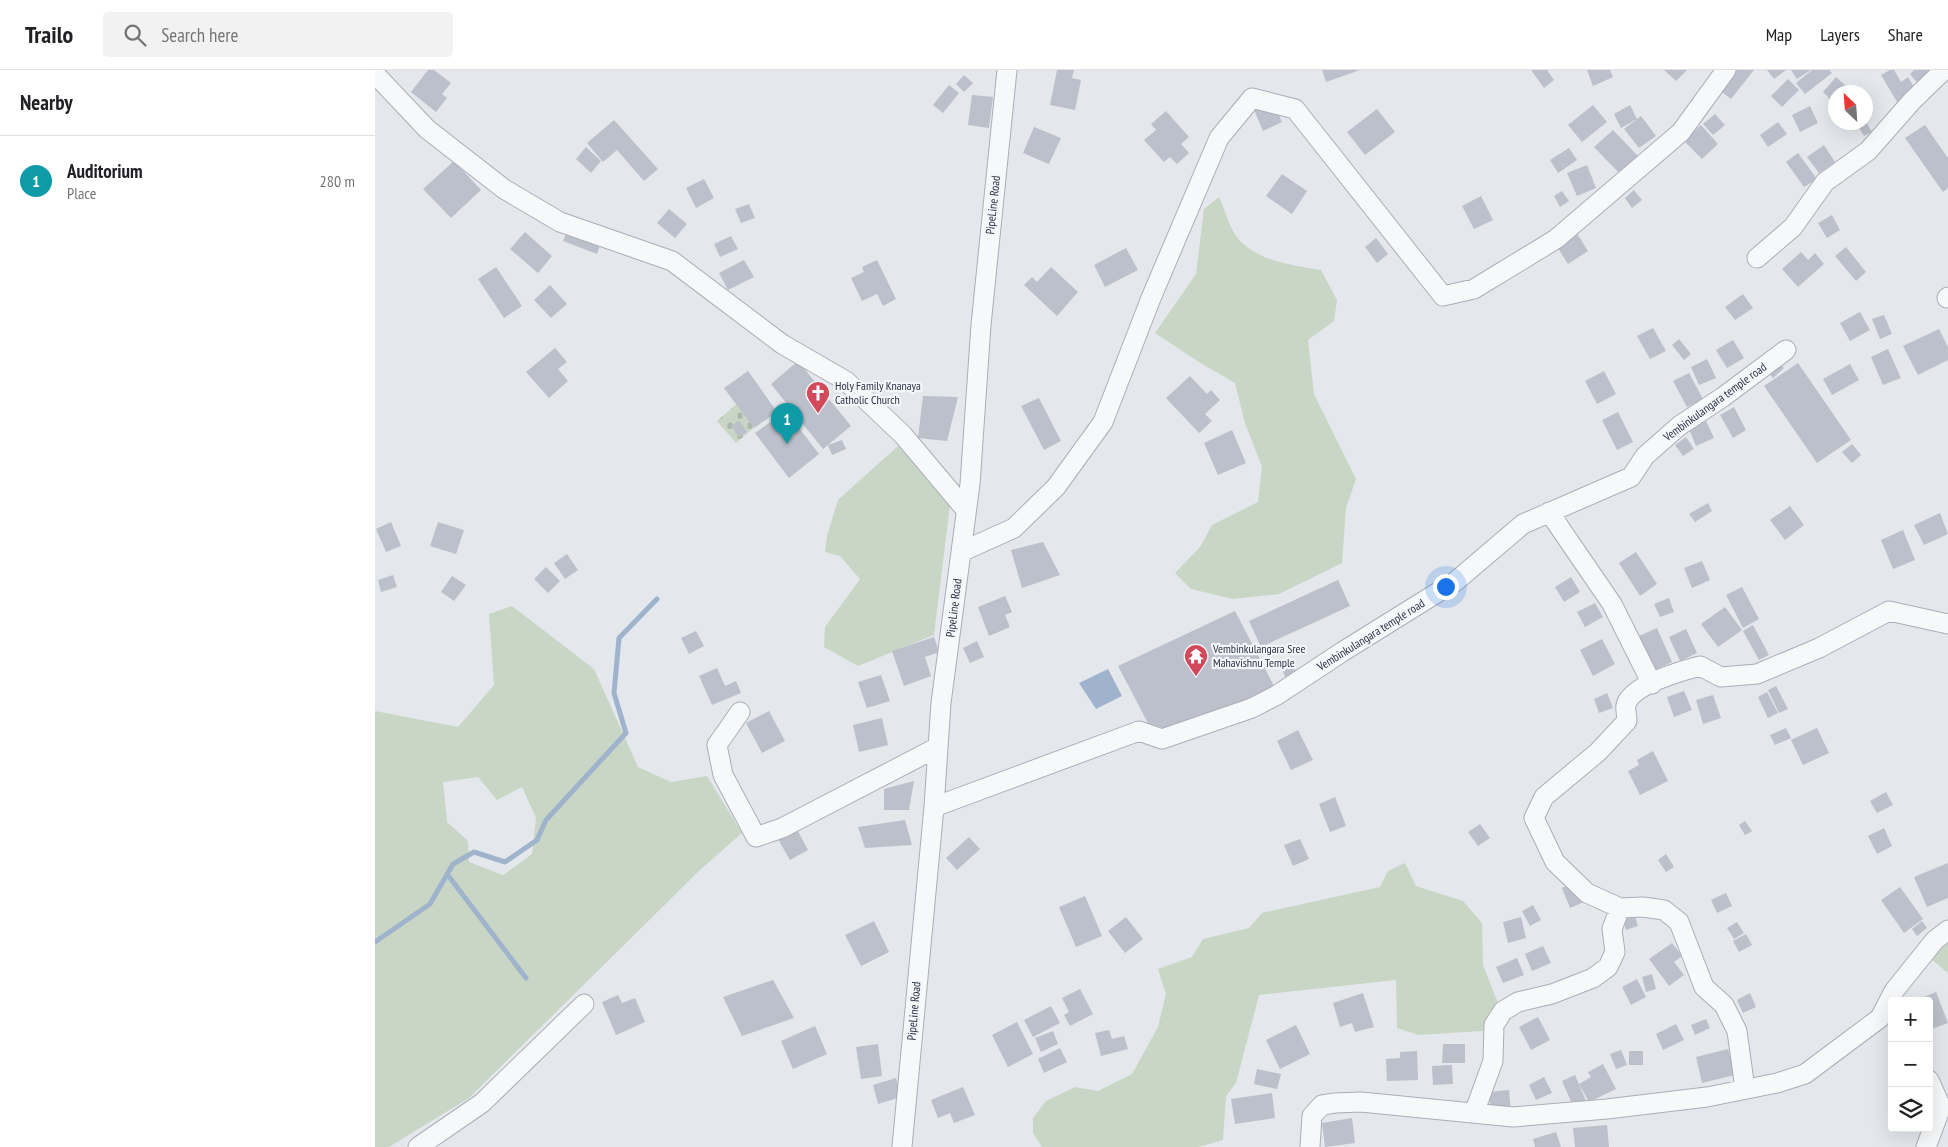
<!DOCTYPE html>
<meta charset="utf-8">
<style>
:root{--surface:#fff;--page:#f2f2f2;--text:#202124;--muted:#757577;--line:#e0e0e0;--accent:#0f766e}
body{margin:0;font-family:"PT Sans Narrow",sans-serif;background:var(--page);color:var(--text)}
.controls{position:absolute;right:15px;bottom:15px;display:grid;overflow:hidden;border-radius:5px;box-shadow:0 5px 20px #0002}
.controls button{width:45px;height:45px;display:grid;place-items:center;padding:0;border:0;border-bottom:1px solid var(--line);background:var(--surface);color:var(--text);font:25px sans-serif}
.compass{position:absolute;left:1453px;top:15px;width:45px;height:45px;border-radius:50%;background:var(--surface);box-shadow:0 5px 20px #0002;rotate:335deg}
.you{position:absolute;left:1070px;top:516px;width:18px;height:18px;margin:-12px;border:4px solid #fff;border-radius:50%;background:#1a73e8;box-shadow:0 0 0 8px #1a73e833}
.badge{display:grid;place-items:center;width:32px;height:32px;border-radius:50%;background:var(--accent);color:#fff;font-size:16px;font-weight:700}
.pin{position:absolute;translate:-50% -41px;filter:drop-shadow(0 1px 2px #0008)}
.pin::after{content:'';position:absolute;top:26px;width:18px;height:15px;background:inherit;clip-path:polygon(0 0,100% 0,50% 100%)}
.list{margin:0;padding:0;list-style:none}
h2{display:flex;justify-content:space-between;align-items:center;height:65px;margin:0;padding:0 20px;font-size:21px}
h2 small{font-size:16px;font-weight:400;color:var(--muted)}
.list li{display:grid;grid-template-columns:32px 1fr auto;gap:15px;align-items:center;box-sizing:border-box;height:90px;padding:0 20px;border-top:1px solid var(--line)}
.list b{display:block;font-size:19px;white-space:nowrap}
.list p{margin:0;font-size:16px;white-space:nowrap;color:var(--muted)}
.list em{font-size:16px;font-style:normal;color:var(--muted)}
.icon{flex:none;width:28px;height:28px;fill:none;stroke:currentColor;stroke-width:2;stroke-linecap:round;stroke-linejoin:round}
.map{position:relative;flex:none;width:1573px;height:1077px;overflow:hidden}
header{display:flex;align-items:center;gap:30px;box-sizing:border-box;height:70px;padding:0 25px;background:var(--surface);border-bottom:1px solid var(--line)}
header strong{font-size:24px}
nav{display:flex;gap:28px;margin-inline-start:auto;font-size:18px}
.search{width:350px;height:45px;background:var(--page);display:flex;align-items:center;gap:12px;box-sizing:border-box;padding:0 18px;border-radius:5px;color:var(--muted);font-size:19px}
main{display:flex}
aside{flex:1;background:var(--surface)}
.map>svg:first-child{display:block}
.grass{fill:#c9d6c5;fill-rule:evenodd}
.cemetery{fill:url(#cemetery-stones)}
.water{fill:#9fb4cc}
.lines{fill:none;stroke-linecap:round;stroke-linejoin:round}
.stream{stroke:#9fb4cc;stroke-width:5}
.building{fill:#bbc0ca}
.minor-casing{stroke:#a9aeb7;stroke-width:21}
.minor{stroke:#f7f8fa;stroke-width:19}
.labels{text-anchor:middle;stroke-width:4.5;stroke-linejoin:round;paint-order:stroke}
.street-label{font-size:12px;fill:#2b3445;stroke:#f4f6f9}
.poi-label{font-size:12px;fill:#2b3445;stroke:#f4f6f9;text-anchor:start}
</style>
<header>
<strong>Trailo</strong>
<div class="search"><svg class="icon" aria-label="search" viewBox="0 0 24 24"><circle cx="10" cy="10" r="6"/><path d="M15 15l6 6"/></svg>Search here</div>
<nav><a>Map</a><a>Layers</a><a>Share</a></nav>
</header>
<main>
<aside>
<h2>Nearby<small></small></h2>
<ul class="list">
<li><span class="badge" style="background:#0f9aa8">1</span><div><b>Auditorium</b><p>Place</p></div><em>280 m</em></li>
</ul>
</aside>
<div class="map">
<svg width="1573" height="1077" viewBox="0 0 1573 1077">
<defs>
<pattern id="cemetery-stones" width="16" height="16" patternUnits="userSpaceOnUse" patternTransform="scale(1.25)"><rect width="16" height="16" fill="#c9d6c5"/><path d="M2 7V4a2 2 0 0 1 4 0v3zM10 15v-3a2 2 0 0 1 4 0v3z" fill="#adb8ab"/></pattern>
</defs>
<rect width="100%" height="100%" fill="#e4e7ec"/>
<path class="grass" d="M 844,127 C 849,138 853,152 859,163 C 877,191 916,195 946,200 L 962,230 L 959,251 L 933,270 L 939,324 L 981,409 L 971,438 L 967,493 L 904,524 L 858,529 L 816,519 L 800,503 L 825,477 L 837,455 L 883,432 L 887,397 L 870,353 L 860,313 L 824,292 L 780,263 L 821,204 L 829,139 Z
M 523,376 L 575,435 L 559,565 L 483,596 L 449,577 L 450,557 L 485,509 L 465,486 L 450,482 L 452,466 L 463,430 Z
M 137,536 L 219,599 L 263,697 L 296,712 L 332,706 L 367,763 L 326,799 L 94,1028 L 14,1077 L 0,1077 L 0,641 L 83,657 L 119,615 L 114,544 ZM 103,707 L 122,730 L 147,717 L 161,748 L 157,784 L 128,805 L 94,792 L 93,771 L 72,752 L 68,712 Z
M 1030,793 L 1041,816 L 1088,831 L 1107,853 L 1108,895 L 1124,936 L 1115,944 L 1108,961 L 1043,965 L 1022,958 L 1021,910 L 884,925 L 861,1013 L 851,1026 L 848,1070 L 824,1077 L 667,1077 L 658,1063 L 658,1048 L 671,1031 L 700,1017 L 723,1021 L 757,1004 L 783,957 L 791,924 L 783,899 L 817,887 L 828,869 L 874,858 L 887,843 L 1005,817 L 1013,801 Z
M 1573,870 L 1573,903 L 1555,888 Z"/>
<path class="cemetery" d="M 380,318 L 399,340 L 361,373 L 342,351 Z"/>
<path class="water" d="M 733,599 L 747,626 L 721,639 L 704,613 Z"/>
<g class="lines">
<path class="stream" d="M 72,804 L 151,908
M 0,872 L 55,834 L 78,794 L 99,782 L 130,792 L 162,770 L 171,750 L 251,663 L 239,623 L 244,568 L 282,529"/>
</g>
<path class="building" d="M 53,0 L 59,0 L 76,13 L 67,24 L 72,28 L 61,42 L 36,22 Z
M 682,0 L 699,0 L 697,8 L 706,10 L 700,40 L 675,35 Z
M 947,0 L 985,0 L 951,12 Z
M 1156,0 L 1172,0 L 1179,10 L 1169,18 Z
M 1212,0 L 1235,0 L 1238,7 L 1218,16 Z
M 1289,0 L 1312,0 L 1301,11 Z
M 1359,0 L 1379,0 L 1356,29 L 1344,20 Z
M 1392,0 L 1411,0 L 1399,9 Z
M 1416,0 L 1436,0 L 1422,9 Z
M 1437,0 L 1454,0 L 1457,3 L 1430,24 L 1421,13 Z
M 1515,0 L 1519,0 L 1526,12 L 1533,7 L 1541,20 L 1522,32 L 1506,5 Z
M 1539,0 L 1554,0 L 1557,3 L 1544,15 L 1535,4 Z
M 589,5 L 598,13 L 589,22 L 581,14 Z
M 1461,7 L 1478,22 L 1460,22 L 1456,30 L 1448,22 Z
M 1413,9 L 1424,20 L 1407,37 L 1396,26 Z
M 574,15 L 584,23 L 568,43 L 558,35 Z
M 597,25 L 618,27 L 614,58 L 593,55 Z
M 896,27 L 907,52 L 888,61 L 877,35 Z
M 1218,35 L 1232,52 L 1207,72 L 1193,55 Z
M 1255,35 L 1262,49 L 1246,58 L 1239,44 Z
M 1435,36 L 1443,53 L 1425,62 L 1417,45 Z
M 1002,39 L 1020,62 L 990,85 L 972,62 Z
M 791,41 L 814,67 L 806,74 L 814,83 L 802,94 L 795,87 L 789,92 L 769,70 L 781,60 L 776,54 Z
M 1340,44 L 1350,55 L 1338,65 L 1328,54 Z
M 1266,46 L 1281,66 L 1264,78 L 1249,59 Z
M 239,50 L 283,99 L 269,111 L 242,80 L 228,92 L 212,73 Z
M 1403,52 L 1412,64 L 1393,77 L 1385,65 Z
M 1487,52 L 1491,52 L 1497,62 L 1489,66 L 1483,56 Z
M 1326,55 L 1343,74 L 1327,89 L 1309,71 Z
M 1550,55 L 1573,88 L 1573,118 L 1568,122 L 1530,68 Z
M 659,57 L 686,68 L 674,94 L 648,83 Z
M 1238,60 L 1263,86 L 1244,103 L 1219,77 Z
M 1449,75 L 1460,92 L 1444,103 L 1432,87 Z
M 211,77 L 226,91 L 216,103 L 201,89 Z
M 1194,78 L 1202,90 L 1183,103 L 1175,90 Z
M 1423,83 L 1442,109 L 1429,117 L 1411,92 Z
M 79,91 L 106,120 L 76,148 L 48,119 Z
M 1212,95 L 1221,118 L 1202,126 L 1192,103 Z
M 907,104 L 932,121 L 917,144 L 891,126 Z
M 329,109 L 339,128 L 321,138 L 311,118 Z
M 1259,120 L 1267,130 L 1257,138 L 1250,128 Z
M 1187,121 L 1194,131 L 1185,137 L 1179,126 Z
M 1106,126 L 1118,150 L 1099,159 L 1087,136 Z
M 374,134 L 380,148 L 366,153 L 360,139 Z
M 294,139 L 312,154 L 300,168 L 282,153 Z
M 1457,145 L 1465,160 L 1452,168 L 1443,153 Z
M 150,162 L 177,186 L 163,203 L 135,179 Z
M 192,162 L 225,175 L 222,184 L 188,171 Z
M 1201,162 L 1213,181 L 1193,194 L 1181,175 Z
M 356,166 L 363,179 L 345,187 L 339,174 Z
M 1001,168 L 1013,184 L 1002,193 L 990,177 Z
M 1471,177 L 1491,202 L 1481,211 L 1460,186 Z
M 751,178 L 763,200 L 730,217 L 719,195 Z
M 1426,182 L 1433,190 L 1440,183 L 1449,194 L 1423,217 L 1407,199 Z
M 369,190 L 379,207 L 353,220 L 344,203 Z
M 502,190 L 521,229 L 508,236 L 502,224 L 487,231 L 476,208 L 489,202 L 487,197 Z
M 121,197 L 147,236 L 129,248 L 103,209 Z
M 676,197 L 703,222 L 682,246 L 649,215 L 657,207 L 662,212 Z
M 175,215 L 192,234 L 176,248 L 159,230 Z
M 1368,224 L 1378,238 L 1360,250 L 1350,237 Z
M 1485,242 L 1495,260 L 1475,271 L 1465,253 Z
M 1509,245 L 1517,264 L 1505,269 L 1497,249 Z
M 1278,258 L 1291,281 L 1275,289 L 1262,266 Z
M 1564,259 L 1573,277 L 1573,290 L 1543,305 L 1528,276 Z
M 1304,269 L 1316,284 L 1309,290 L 1297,275 Z
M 1358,270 L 1369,288 L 1352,298 L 1341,280 Z
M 180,278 L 192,292 L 183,299 L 193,311 L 174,328 L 151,302 Z
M 1513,279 L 1526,308 L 1508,315 L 1496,287 Z
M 1332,289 L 1341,308 L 1324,315 L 1316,297 Z
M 423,291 L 476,356 L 448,379 L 396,314 Z
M 1405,293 L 1409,298 L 1398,308 L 1394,303 Z
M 1423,293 L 1476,370 L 1442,393 L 1389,316 Z
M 1475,294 L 1484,310 L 1457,325 L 1448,309 Z
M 373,301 L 402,342 L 379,358 L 349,318 Z
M 1229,301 L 1241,324 L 1222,334 L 1210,311 Z
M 1314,303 L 1328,329 L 1312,337 L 1298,311 Z
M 815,306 L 832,324 L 836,320 L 845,330 L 830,344 L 837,351 L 824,363 L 791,328 Z
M 548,326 L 583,327 L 572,371 L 543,368 Z
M 664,328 L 686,371 L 669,380 L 646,336 Z
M 1359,337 L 1371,360 L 1358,368 L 1345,345 Z
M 411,341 L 444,384 L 414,408 L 380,363 Z
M 1243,342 L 1258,372 L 1242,380 L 1227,350 Z
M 364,350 L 372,362 L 364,367 L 356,356 Z
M 1331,351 L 1339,368 L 1321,376 L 1314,359 Z
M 857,360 L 871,393 L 843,405 L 829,373 Z
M 1311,367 L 1319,379 L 1308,386 L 1300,375 Z
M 467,370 L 471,379 L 457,385 L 453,375 Z
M 1477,374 L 1486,385 L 1477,393 L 1467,382 Z
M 1333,433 L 1337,441 L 1320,452 L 1314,444 Z
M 1415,436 L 1429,455 L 1410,470 L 1395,450 Z
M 1565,443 L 1573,464 L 1549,475 L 1539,455 Z
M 16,452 L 26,476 L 11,482 L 1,459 Z
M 63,452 L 89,460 L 81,484 L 55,476 Z
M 1528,460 L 1540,490 L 1518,499 L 1506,470 Z
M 668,472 L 685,505 L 647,518 L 636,480 Z
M 1261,482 L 1282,514 L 1265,526 L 1244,493 Z
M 192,484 L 203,500 L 190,509 L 179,493 Z
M 1327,491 L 1335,510 L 1317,518 L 1309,498 Z
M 171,497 L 185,511 L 173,523 L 159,509 Z
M 18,505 L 22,517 L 6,522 L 3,510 Z
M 77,506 L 91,515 L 79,531 L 66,522 Z
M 1196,507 L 1205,522 L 1189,532 L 1180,517 Z
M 963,510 L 975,536 L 886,577 L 874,551 Z
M 1367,517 L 1384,549 L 1368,558 L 1351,525 Z
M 630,526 L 637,542 L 630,545 L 635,557 L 614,566 L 603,537 Z
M 1294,528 L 1299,542 L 1285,547 L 1279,534 Z
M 1220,533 L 1228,547 L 1210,557 L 1202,542 Z
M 1350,537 L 1367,560 L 1343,577 L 1326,554 Z
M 860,541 L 900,618 L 797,661 L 773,653 L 743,596 Z
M 1378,555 L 1394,585 L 1384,590 L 1368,561 Z
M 1282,558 L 1297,592 L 1279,600 L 1264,566 Z
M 1311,559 L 1322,583 L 1305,591 L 1294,567 Z
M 321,561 L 329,576 L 314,584 L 306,568 Z
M 559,567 L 564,582 L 550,587 L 556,606 L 529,616 L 517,581 Z
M 1227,569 L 1240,594 L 1218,606 L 1205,580 Z
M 602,571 L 609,587 L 595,593 L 588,578 Z
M 915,587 L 922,604 L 911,609 L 904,592 Z
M 342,598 L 350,616 L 361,611 L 366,623 L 337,635 L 324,606 Z
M 506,605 L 515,631 L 492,638 L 483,612 Z
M 1401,616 L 1413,639 L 1404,643 L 1393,620 Z
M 1309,621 L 1317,640 L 1299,647 L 1292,627 Z
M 1392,622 L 1403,643 L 1393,648 L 1383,627 Z
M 1232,623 L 1238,638 L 1224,643 L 1219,629 Z
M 1338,625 L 1346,648 L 1328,654 L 1321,630 Z
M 394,641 L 410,671 L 387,683 L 371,653 Z
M 507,648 L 513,675 L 484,682 L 478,655 Z
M 1411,658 L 1416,668 L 1400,675 L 1395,665 Z
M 1442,658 L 1454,683 L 1428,695 L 1416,670 Z
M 923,660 L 938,690 L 916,700 L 902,671 Z
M 1278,681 L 1293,711 L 1265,725 L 1253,701 L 1264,695 L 1262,690 Z
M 539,711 L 534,740 L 509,740 L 509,719 Z
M 1511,722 L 1518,735 L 1502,743 L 1495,731 Z
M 960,727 L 971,756 L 955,762 L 944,734 Z
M 530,750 L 537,775 L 490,778 L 483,757 Z
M 1370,751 L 1377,761 L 1370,765 L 1364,755 Z
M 419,754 L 433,780 L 415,790 L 400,764 Z
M 1105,754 L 1115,768 L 1103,776 L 1093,762 Z
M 1509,758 L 1517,776 L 1502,784 L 1493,766 Z
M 594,767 L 605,779 L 582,800 L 571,788 Z
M 925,769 L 934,789 L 918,796 L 909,775 Z
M 1291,784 L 1299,797 L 1291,802 L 1283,790 Z
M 1573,793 L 1573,828 L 1552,837 L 1539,807 Z
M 1203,811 L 1211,831 L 1195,838 L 1187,818 Z
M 1525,817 L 1548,849 L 1529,863 L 1506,830 Z
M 1351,823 L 1357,836 L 1342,843 L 1336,830 Z
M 710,826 L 727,866 L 701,877 L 684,837 Z
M 1256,834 L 1263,856 L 1251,860 L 1244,838 Z
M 1158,835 L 1166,850 L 1155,856 L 1147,841 Z
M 751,847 L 768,869 L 750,883 L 733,861 Z
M 1146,847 L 1151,868 L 1133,873 L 1128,852 Z
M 499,851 L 514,882 L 486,896 L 470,865 Z
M 1547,851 L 1552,858 L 1542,866 L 1537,859 Z
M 1362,852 L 1369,863 L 1359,869 L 1352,858 Z
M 1371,864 L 1377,875 L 1364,882 L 1358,871 Z
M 1297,873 L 1307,886 L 1299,892 L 1309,905 L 1294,916 L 1274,889 Z
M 1168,876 L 1176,893 L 1157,901 L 1150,884 Z
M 1142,888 L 1149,905 L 1128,913 L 1121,897 Z
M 1277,904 L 1281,919 L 1271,922 L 1267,907 Z
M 1262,909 L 1271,927 L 1256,935 L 1247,917 Z
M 398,910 L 419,948 L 367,966 L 348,927 Z
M 705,919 L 718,944 L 695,956 L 689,945 L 694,942 L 687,928 Z
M 1561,922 L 1573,953 L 1554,960 L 1554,931 L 1540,931 Z
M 988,923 L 999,957 L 980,962 L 977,953 L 965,957 L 958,933 Z
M 1375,923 L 1381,937 L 1368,943 L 1362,930 Z
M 243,925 L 247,933 L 260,928 L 270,952 L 241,965 L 227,932 Z
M 676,936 L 685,953 L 658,967 L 649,950 Z
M 1163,947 L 1175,970 L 1156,980 L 1144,957 Z
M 1331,949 L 1335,958 L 1320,965 L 1316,955 Z
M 642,952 L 658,984 L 633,997 L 617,965 Z
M 1301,954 L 1309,970 L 1288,980 L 1281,964 Z
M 921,955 L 935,984 L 905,999 L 891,970 Z
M 440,956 L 452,984 L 418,999 L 406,971 Z
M 734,960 L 737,969 L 749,966 L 753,979 L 726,986 L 720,963 Z
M 678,961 L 683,974 L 666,982 L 660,968 Z
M 503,974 L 507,1006 L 486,1009 L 481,977 Z
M 1068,974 L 1090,974 L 1090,993 L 1067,993 Z
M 685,978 L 692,992 L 669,1003 L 663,989 Z
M 1353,979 L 1360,1005 L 1327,1013 L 1321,987 Z
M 1246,980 L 1252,995 L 1241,999 L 1235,984 Z
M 1042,981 L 1043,1010 L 1012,1011 L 1011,989 L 1025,988 L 1025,982 Z
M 1254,981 L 1268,981 L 1268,995 L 1254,995 Z
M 1228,994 L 1241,1019 L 1214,1032 L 1204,1014 L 1216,1007 L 1213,1002 Z
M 1077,995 L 1078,1014 L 1058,1015 L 1057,996 Z
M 882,999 L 906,1004 L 902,1019 L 879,1014 Z
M 1200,1005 L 1211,1031 L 1198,1036 L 1187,1011 Z
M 1169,1007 L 1177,1023 L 1161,1030 L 1154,1015 Z
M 521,1008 L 526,1027 L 503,1034 L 498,1015 Z
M 588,1017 L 600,1045 L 579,1053 L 575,1043 L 563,1048 L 556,1030 Z
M 1134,1020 L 1136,1043 L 1116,1045 L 1114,1022 Z
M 897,1023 L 900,1048 L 860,1054 L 856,1029 Z
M 977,1048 L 980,1073 L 950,1077 L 947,1053 Z
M 1232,1055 L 1234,1077 L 1200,1077 L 1198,1058 Z
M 1181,1062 L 1186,1077 L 1160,1077 L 1158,1069 Z"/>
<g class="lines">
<g class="minor-casing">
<path id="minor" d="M 0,4 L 52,59 L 129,119 L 185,152 L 297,191 L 407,274 L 471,311 L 528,365 L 591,440
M 1382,188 L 1418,157 L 1450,112 L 1493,81 L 1537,31 L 1569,0
M 1572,228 L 1573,227
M 1174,442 L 1237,534 L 1277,614
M 586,482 L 639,458 L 681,417 L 728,352 L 776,228 L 844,68 L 877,28 L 920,39 L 1068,226 L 1099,219 L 1181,169 L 1306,62 L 1351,0
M 365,642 L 342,675 L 348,705 L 381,767 L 407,758 L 563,677
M 559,737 L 764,661 L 787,669 L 877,638 L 902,625 L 967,582 L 1081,511 L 1148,454 L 1256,407 L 1270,386 L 1304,356 L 1348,327 L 1411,280
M 1370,1019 L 1362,961 L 1349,935 L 1329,917 L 1304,852 L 1289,840 L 1268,837 L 1245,838 L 1212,823 L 1180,792 L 1159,748 L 1169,727 L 1223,682 L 1252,651 C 1252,646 1250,639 1251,635 C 1256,615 1306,601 1325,596 L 1346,607 L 1382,604 L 1444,578 L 1514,541 L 1573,554
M 1099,1043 L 1118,991 L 1119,955 L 1128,941 L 1143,932 L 1177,924 L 1218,908 L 1233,897 L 1240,882 L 1237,859 L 1245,838
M 43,1077 L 107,1033 L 209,934
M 527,1077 L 559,737 L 566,633 L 595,414 L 606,255 L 632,0
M 935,1077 L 937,1046 L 947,1035 L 960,1033 L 986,1032 L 1138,1047 L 1232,1039 L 1332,1027 L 1402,1013 L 1430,1004 L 1505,948 L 1519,921 L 1560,870 L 1573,860
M 1551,1077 L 1566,1037 L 1554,1010"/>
</g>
<use href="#minor" class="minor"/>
</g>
<defs>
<g id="church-pin" transform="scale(1.25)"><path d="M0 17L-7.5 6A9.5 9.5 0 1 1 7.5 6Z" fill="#d1495b" stroke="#f4f6f9"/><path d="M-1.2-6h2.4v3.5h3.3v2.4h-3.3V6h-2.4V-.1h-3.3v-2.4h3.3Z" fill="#fff"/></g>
<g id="temple-pin" transform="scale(1.25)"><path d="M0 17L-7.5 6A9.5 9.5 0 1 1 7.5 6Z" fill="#d1495b" stroke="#f4f6f9"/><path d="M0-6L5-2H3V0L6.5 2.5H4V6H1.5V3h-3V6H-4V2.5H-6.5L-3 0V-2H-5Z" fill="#fff"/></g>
</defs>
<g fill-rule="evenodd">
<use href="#church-pin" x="443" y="323"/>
<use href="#temple-pin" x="821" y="586"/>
</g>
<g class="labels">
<g class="street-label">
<text transform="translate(618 135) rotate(-84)" y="4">PipeLine Road</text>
<text transform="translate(1340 332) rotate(-36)" y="4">Vembinkulangara temple road</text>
<text transform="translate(579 538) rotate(-83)" y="4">PipeLine Road</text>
<text transform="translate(996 565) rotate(-32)" y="4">Vembinkulangara temple road</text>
<text transform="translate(539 941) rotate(-85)" y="4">PipeLine Road</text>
</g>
<g class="poi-label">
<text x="460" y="320">Holy Family Knanaya<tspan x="460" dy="14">Catholic Church</tspan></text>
<text x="838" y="583">Vembinkulangara Sree<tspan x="838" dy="14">Mahavishnu Temple</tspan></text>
</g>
</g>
</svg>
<div class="controls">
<button>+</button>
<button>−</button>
<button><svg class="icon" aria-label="layers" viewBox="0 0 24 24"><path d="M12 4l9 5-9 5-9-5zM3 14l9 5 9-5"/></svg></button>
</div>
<svg class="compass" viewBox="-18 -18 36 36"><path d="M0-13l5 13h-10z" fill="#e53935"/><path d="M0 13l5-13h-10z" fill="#757577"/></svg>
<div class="you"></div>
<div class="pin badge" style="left:412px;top:374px;background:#0f9aa8">1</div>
</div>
</main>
